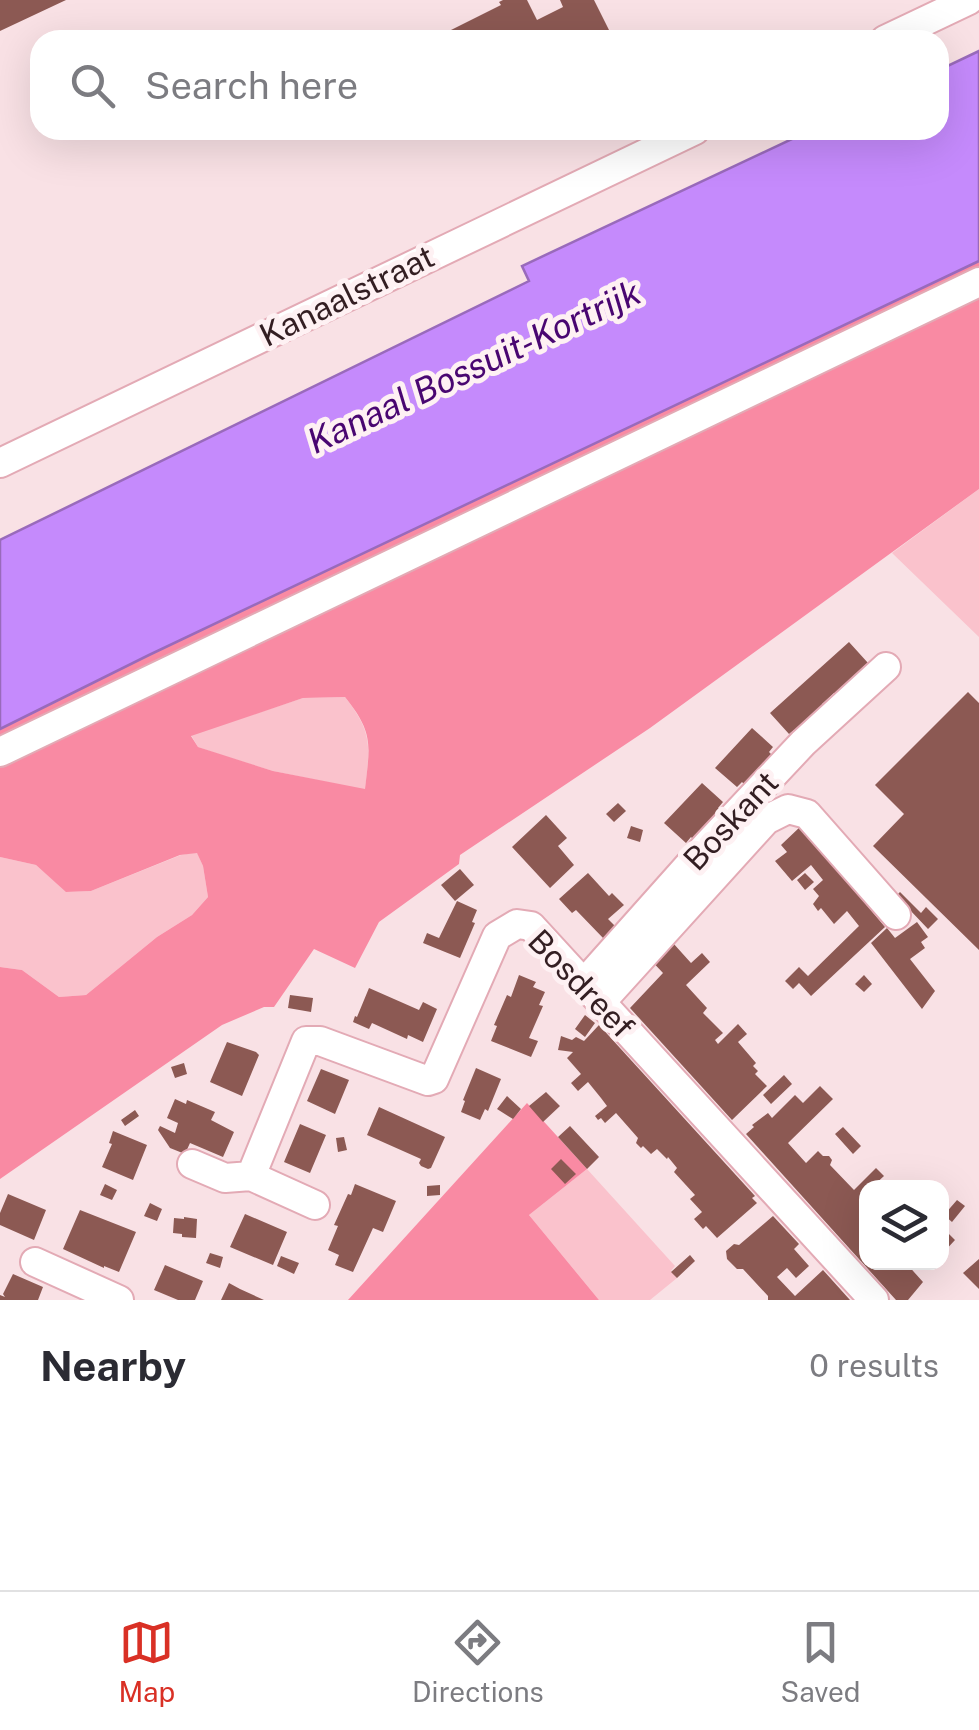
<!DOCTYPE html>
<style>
:root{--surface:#fff;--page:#f7f7f7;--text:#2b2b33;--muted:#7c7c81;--line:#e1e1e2;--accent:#d93025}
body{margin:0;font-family:"Public Sans",sans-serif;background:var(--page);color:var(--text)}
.controls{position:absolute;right:30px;bottom:30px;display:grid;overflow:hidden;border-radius:20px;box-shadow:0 10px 40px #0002}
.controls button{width:90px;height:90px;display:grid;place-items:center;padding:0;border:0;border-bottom:2px solid var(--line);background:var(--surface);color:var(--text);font:50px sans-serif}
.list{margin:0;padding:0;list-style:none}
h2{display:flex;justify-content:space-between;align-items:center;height:130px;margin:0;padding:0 40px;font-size:42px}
h2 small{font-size:32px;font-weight:400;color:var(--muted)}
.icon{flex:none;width:55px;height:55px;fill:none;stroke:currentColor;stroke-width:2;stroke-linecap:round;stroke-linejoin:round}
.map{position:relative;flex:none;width:979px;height:1300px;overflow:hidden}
.search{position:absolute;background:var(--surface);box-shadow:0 10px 40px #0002;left:30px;right:30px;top:30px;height:110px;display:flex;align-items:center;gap:25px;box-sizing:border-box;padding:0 35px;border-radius:30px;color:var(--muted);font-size:38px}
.sheet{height:290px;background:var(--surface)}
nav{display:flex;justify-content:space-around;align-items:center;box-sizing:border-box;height:140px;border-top:2px solid var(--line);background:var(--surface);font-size:28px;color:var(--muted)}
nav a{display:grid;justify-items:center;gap:5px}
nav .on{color:var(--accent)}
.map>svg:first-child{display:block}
.green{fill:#fac2cc}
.forest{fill:#f98aa3;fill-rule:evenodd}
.water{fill:#c58afc;stroke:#996abb;stroke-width:2.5}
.building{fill:#8c5953}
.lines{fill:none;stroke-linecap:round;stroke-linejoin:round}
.minor-casing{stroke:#e3aab5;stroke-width:32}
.minor{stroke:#fff;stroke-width:28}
.labels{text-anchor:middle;stroke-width:10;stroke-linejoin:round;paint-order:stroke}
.street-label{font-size:32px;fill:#331e22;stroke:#fef1f3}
.water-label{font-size:35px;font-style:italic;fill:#490671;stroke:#fef1f3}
</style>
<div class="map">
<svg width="979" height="1300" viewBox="0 0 979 1300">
<rect width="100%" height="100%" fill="#f9e1e5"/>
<path class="green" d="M 979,489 L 979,637 L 892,553 Z
M 345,697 C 373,733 370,746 365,790 L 273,771 L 218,754 L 198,747 L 191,735 L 303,698 Z
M 197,852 L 203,866 L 208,897 L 192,915 L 157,937 L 86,995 L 59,997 L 22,970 L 0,967 L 0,857 L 36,865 L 67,892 L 91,891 L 181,855 Z
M 587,1169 L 675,1266 L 671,1271 L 677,1278 L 650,1300 L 599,1300 L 529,1215 Z"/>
<path class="forest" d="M 979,261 L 979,489 L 650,728 L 460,855 L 459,864 L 379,922 L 355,968 L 314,949 L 274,1007 L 264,1007 L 222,1025 L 0,1179 L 0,967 L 22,970 L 59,997 L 86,995 L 157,937 L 192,915 L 208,897 L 203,866 L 197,853 L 180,855 L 91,891 L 66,892 L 36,865 L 0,857 L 0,729 L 149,655 ZM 345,697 C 374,733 370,745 365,789 L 273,771 L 198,747 L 191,736 L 303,698 Z
M 527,1103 L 587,1169 L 529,1215 L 599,1300 L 348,1300 Z"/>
<path class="water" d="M 979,51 L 979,261 L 149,655 L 0,729 L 0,540 L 529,281 L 522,266 L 811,130 L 939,130 L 939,70 Z"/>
<path class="building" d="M 0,0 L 66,0 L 0,31 Z
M 503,0 L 527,0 L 537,20 L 563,7 L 560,0 L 594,0 L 611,34 L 599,40 L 431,40 L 501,5 L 499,2 Z
M 849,642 L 868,663 L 863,667 L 869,674 L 840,700 L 834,693 L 822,704 L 828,711 L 800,737 L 794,730 L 789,734 L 770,713 Z
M 968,692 L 979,703 L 979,950 L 873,846 L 904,814 L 875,785 Z
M 752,728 L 773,747 L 769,752 L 775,758 L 748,788 L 742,782 L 737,787 L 715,768 Z
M 702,783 L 723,802 L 718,808 L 725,814 L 697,843 L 691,837 L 686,843 L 664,823 Z
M 618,803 L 626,811 L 614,822 L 606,814 Z
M 546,815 L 567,838 L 558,846 L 574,865 L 550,888 L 512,847 Z
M 631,826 L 643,830 L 640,842 L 627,838 Z
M 801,826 L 885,927 L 811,996 L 799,983 L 793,989 L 785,981 L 799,967 L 808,976 L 859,926 L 847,911 L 834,924 L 821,908 L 818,911 L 813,904 L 819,896 L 813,889 L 823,880 L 811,865 L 792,881 L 775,861 L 787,852 L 781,845 Z
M 460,869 L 474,885 L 455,901 L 441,885 Z
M 588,873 L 609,896 L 612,893 L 624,905 L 608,919 L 616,927 L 604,939 L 576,910 L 572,913 L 559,899 Z
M 805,873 L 814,882 L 805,890 L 797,880 Z
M 900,892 L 921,913 L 926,907 L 938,919 L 928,929 L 909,909 L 905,912 L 893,899 Z
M 457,901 L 477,910 L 472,922 L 475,923 L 460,958 L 423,943 L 427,933 L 439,938 Z
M 917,922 L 928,937 L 921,942 L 925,948 L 910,959 L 935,991 L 922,1009 L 871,943 L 887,928 L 895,938 Z
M 660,939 L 669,948 L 673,943 L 691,963 L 702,953 L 710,962 L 686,985 L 707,1008 L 703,1013 L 723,1033 L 715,1040 L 718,1044 L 738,1024 L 747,1034 L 738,1042 L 756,1063 L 753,1066 L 758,1071 L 755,1074 L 767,1086 L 732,1120 L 630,1008 L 663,973 L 646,955 Z
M 519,975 L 536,982 L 533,987 L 545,992 L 539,1005 L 543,1006 L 529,1038 L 538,1041 L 531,1057 L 491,1041 L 497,1026 L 494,1025 L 507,995 L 511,997 Z
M 864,975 L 872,984 L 864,992 L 855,984 Z
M 369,988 L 419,1010 L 423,1002 L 437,1009 L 423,1042 L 408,1035 L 407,1039 L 372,1023 L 369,1029 L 353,1022 L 355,1016 L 357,1017 Z
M 290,995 L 313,998 L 311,1012 L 288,1008 Z
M 585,1015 L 595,1023 L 585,1037 L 575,1029 Z
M 599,1025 L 755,1196 L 752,1198 L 757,1203 L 717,1238 L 706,1226 L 703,1229 L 694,1219 L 702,1212 L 690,1199 L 695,1195 L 674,1172 L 677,1168 L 668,1157 L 667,1159 L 657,1149 L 651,1154 L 643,1146 L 641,1148 L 636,1143 L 638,1138 L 616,1113 L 605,1123 L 601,1118 L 598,1120 L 595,1116 L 607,1106 L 601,1098 L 588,1082 L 578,1091 L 571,1083 L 581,1074 L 567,1058 L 573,1052 L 558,1050 L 561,1036 L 572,1040 L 576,1037 L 584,1041 Z
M 227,1042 L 256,1052 L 259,1055 L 242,1096 L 210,1082 Z
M 184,1063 L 187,1074 L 175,1078 L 171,1067 Z
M 476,1068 L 501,1079 L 488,1111 L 485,1109 L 480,1120 L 461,1112 L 465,1101 L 463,1100 Z
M 321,1069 L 349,1080 L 335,1114 L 307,1101 Z
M 784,1075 L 792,1084 L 771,1104 L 763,1095 Z
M 820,1086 L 833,1099 L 788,1143 L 806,1163 L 818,1151 L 823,1156 L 829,1156 L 832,1160 L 830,1165 L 854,1190 L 876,1168 L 884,1176 L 871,1188 L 866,1188 L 866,1262 L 905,1262 L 923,1282 L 908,1300 L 896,1300 L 746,1134 L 754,1127 L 752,1125 L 768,1113 L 772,1118 L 795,1095 L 803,1103 Z
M 546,1092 L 560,1106 L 543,1122 L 529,1106 Z
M 507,1096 L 521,1109 L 513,1119 L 497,1109 Z
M 175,1099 L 186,1104 L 187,1100 L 215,1112 L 211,1120 L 234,1132 L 223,1157 L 190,1143 L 185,1154 L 170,1148 L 158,1130 L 160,1126 L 175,1133 L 178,1123 L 167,1118 Z
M 379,1107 L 445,1137 L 431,1168 L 428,1169 L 421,1166 L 419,1163 L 421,1159 L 367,1135 Z
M 135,1110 L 139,1116 L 125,1126 L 121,1120 Z
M 300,1124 L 326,1135 L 310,1173 L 284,1162 Z
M 570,1126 L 599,1157 L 587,1169 L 558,1137 Z
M 843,1127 L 861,1146 L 853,1154 L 835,1134 Z
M 113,1131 L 147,1145 L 133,1180 L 102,1167 L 112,1144 L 109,1143 Z
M 344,1137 L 347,1150 L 338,1152 L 336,1138 Z
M 561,1159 L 576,1174 L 565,1184 L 551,1169 Z
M 105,1184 L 117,1190 L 112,1200 L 100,1195 Z
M 355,1184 L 396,1201 L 383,1232 L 373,1228 L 353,1272 L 335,1265 L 339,1255 L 328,1250 L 338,1226 L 334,1225 L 339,1214 L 348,1194 L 351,1195 Z
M 440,1185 L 440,1195 L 427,1196 L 427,1186 Z
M 8,1194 L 46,1210 L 34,1240 L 0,1225 L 0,1213 Z
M 957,1200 L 965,1206 L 952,1222 L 944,1215 Z
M 150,1203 L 162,1209 L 157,1221 L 144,1216 Z
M 80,1210 L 136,1232 L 119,1272 L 104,1266 L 104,1268 L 63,1249 Z
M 245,1214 L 287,1232 L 273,1265 L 230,1247 Z
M 773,1216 L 799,1244 L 794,1249 L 809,1266 L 796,1278 L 787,1268 L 777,1277 L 795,1296 L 823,1270 L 850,1300 L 768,1300 L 768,1296 L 743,1269 L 737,1269 L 727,1259 L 726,1251 L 734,1244 L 739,1245 Z
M 184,1217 L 197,1219 L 196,1238 L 182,1237 L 182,1234 L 173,1233 L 174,1218 L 184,1219 Z
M 942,1227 L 955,1240 L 942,1254 Z
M 210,1253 L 223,1257 L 220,1268 L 206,1263 Z
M 690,1255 L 695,1261 L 677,1278 L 671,1272 Z
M 281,1256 L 299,1263 L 294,1274 L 277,1266 Z
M 979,1259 L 979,1289 L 963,1273 Z
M 165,1265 L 203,1281 L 195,1300 L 178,1300 L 154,1290 Z
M 13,1274 L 43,1287 L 38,1300 L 0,1300 L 0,1295 L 5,1297 L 3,1294 Z
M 229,1283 L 240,1289 L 264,1300 L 221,1300 Z"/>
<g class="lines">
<g class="minor-casing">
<path id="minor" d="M 885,40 L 969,0
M 0,463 L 695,130
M 0,752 L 979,282
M 584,983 L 707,845 L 803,743 L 886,667
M 601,1002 L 766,820 L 788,809 L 807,814 L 896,915
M 192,1164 L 225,1178 L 251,1176 L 315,1205
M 251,1176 L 306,1041 L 320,1041 L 428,1081 L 434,1079 L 497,936 L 517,924 L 531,926 L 874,1300
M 35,1262 L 119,1300"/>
</g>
<use href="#minor" class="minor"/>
</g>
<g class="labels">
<g class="street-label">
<text transform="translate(347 296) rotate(-26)" y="11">Kanaalstraat</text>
<text transform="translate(731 821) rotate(-47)" y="11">Boskant</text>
<text transform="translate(581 984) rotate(46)" y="11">Bosdreef</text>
</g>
<g class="water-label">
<text transform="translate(474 367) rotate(-25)" y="12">Kanaal Bossuit-Kortrijk</text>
</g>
</g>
</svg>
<div class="controls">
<button><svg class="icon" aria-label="layers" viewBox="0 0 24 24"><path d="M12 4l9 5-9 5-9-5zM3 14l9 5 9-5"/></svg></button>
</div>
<div class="search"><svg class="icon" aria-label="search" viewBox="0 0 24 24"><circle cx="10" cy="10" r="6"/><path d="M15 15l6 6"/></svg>Search here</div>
</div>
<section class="sheet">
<h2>Nearby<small>0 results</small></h2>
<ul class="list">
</ul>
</section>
<nav>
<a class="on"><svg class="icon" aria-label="map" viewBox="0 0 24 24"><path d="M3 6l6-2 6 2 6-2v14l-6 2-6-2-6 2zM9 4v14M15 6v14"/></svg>Map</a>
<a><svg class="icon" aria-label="directions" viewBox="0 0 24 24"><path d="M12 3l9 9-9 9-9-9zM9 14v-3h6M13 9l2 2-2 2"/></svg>Directions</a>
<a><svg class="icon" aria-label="saved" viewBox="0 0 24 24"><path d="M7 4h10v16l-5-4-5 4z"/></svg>Saved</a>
</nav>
